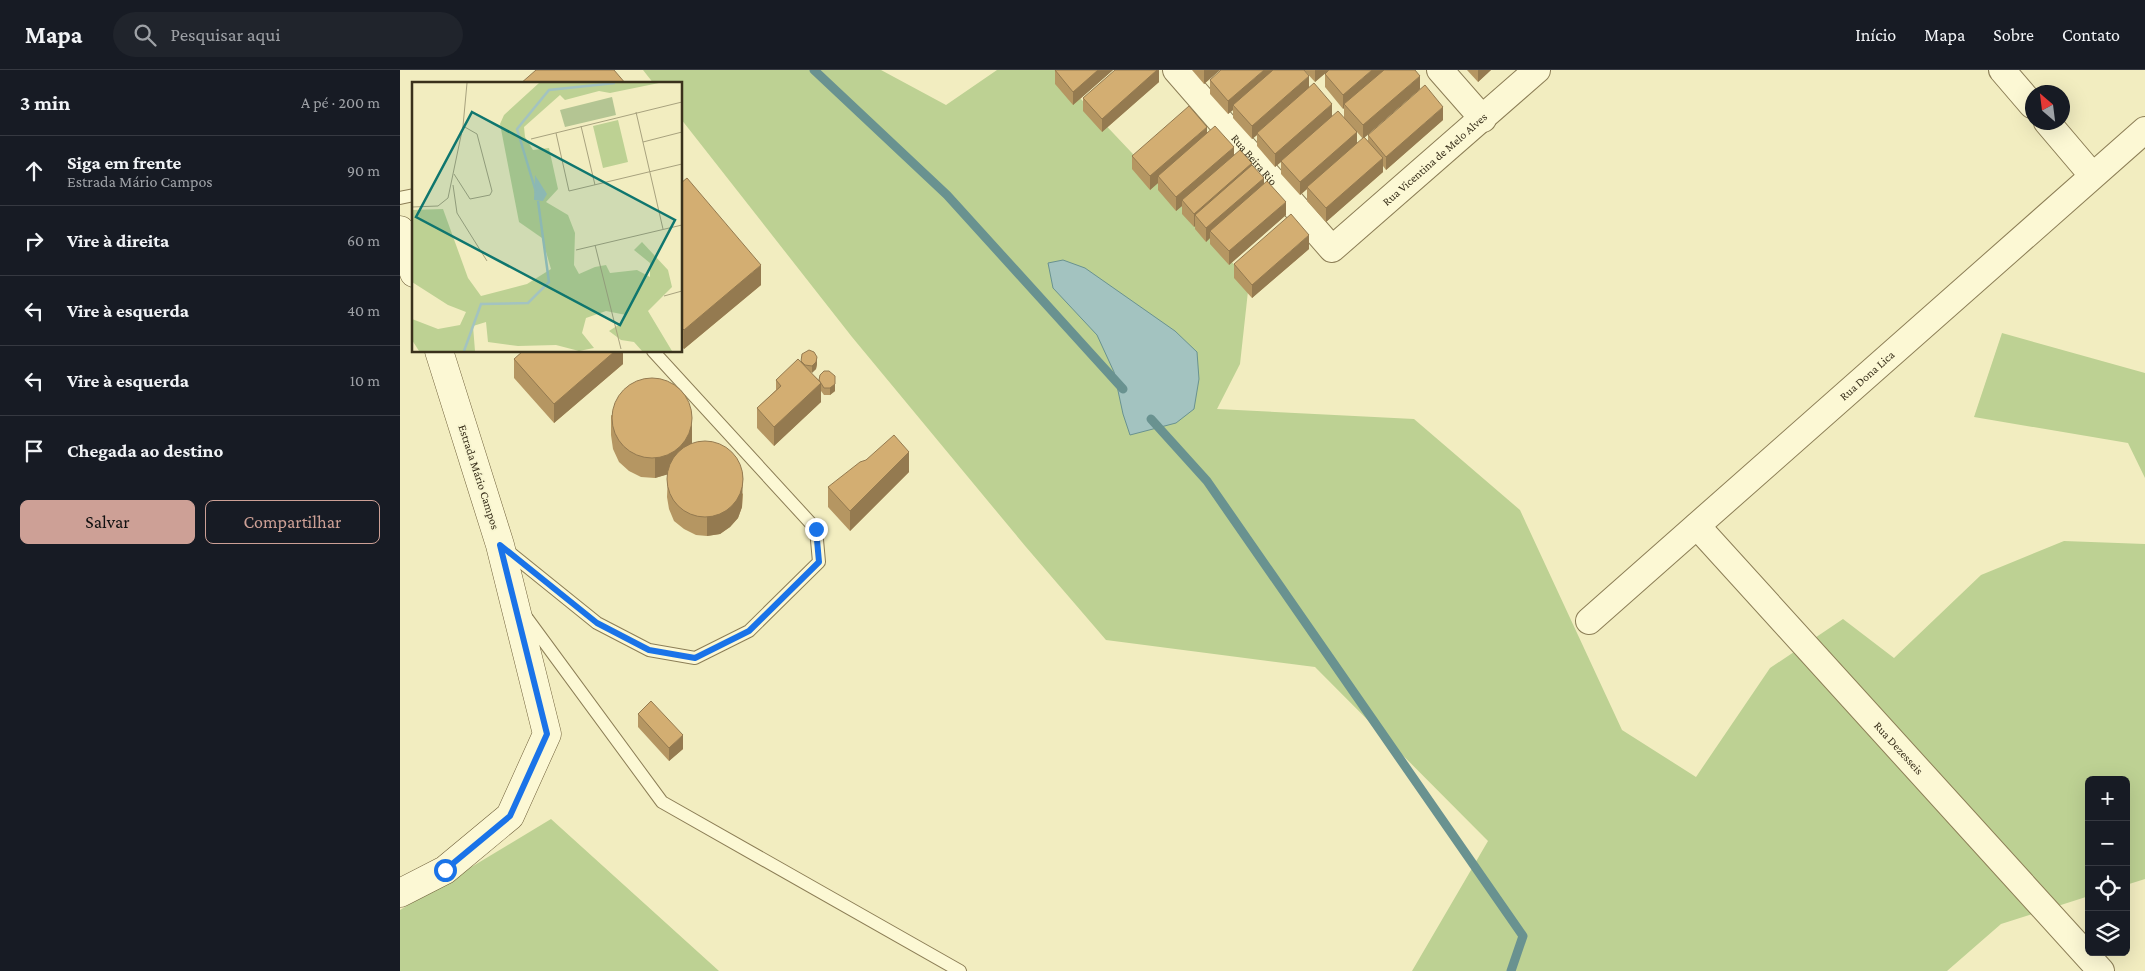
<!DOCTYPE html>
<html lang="pt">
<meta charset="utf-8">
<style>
:root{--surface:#171b24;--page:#20242c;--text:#f1f3f6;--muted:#9ea1a6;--line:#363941;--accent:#cda096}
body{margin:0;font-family:"Crimson Pro",serif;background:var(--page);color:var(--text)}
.controls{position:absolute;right:15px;bottom:15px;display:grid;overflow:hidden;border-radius:8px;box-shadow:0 5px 20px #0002}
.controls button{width:45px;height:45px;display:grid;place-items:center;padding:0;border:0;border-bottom:1px solid var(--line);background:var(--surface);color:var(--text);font:25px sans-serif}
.compass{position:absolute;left:1625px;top:15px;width:45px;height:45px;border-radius:50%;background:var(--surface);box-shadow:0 5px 20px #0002;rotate:332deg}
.stop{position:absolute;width:15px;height:15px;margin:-11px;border:4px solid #1a73e8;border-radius:50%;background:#fff}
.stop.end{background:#1a73e8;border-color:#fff;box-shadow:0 1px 5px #0008}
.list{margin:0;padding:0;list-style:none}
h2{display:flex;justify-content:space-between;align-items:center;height:65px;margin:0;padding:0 20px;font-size:21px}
h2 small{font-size:16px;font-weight:400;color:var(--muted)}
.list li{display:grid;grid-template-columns:32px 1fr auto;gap:15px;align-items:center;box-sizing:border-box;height:70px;padding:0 20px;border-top:1px solid var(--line)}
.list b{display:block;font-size:19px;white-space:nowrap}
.list p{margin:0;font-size:16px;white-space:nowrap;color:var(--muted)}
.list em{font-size:16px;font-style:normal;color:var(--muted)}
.actions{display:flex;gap:10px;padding:15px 20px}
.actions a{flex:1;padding:11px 0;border:1px solid var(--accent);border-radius:8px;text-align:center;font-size:18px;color:var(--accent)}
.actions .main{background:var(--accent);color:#111}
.icon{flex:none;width:28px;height:28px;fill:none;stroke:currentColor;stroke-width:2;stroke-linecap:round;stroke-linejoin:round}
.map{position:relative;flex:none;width:1745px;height:901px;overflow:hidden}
header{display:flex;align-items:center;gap:30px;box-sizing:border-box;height:70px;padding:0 25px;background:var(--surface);border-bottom:1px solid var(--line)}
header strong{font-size:24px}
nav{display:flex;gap:28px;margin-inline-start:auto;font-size:18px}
.search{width:350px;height:45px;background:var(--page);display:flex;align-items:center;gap:12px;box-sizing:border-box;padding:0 18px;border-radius:28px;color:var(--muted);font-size:19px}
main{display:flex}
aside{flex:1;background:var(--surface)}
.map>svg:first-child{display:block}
.green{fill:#bdd193}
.water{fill:#a3c3c0;stroke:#699290}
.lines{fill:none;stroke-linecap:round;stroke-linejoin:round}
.stream{stroke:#699290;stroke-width:9}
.lane-casing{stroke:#8c7e56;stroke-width:14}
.street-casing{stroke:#8c7e56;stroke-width:28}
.secondary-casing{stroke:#6e5f39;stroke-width:29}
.lane{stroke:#fcf8d4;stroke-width:12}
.street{stroke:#fcf8d4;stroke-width:26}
.secondary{stroke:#fcf8d4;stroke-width:28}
.wall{fill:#b59662;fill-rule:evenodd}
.shaded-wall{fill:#947a50}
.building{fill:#d3ae72;stroke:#947a50}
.route{stroke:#1a73e8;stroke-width:6}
.labels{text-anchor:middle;stroke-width:4;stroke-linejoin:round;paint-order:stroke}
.street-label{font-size:12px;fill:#3a311c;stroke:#f8f5d0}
.inset-river{fill:none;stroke:#a3c3c0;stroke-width:2.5}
.inset-road{fill:none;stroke:#a8a27e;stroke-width:1}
.view{fill:#0f766e;fill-opacity:0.15;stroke:#0f766e;stroke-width:2.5}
.inset-edge{fill:none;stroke:#3a311c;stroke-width:2.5}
</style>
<header>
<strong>Mapa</strong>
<div class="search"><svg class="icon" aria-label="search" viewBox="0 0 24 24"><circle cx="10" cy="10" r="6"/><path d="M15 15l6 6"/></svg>Pesquisar aqui</div>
<nav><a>Início</a><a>Mapa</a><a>Sobre</a><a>Contato</a></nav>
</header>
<main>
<aside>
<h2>3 min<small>A pé · 200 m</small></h2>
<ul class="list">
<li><svg class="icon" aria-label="ahead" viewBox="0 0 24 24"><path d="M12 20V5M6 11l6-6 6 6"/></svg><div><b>Siga em frente</b><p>Estrada Mário Campos</p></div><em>90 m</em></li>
<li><svg class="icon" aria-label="right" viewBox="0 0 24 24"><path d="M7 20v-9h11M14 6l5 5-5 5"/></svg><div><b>Vire à direita</b></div><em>60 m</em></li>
<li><svg class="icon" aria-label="left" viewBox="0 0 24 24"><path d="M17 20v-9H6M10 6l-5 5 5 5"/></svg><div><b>Vire à esquerda</b></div><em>40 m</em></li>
<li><svg class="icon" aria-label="left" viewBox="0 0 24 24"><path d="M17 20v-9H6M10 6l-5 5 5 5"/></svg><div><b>Vire à esquerda</b></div><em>10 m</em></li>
<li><svg class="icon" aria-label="arrive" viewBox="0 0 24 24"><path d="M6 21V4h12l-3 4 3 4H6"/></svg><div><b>Chegada ao destino</b></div></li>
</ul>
<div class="actions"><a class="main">Salvar</a><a>Compartilhar</a></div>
</aside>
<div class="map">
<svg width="1745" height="901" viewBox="0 0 1745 901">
<rect width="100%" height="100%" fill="#f2edc0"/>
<path class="green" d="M 243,0 L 481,0 L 546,35 L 597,0 L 662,0 L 679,27 L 802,157 L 849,212 L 840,294 L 817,339 L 1014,349 L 1120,440 L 1222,660 L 1296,707 L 1370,598 L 1443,549 L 1494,588 L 1581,505 L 1664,471 L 1745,474 L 1745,809 L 1726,815 L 1726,710 L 1689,710 L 1689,826 L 1601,854 L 1547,901 L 1012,901 L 1088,771 L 915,597 L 706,570 L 626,477 L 452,267 L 281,49 L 281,14 L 254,14 Z
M 1602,263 L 1745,303 L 1745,408 L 1728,373 L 1574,347 Z
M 151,749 L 319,901 L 0,901 L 0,840 Z"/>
<path class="water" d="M 663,190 L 685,198 L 775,261 L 797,282 L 799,309 L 794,339 L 776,353 L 730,365 L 723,344 L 714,302 L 697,265 L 653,218 L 648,193 Z"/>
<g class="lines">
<path class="stream" d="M 414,0 L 547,125 L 723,319
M 751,349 L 807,411 L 1123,866 L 1111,901"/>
<g class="lane-casing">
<path id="lane" d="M 0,128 L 14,125
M 104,478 L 197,553 L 249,580 L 295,588 L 349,561 L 419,492 L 416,459 L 253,281
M 126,547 L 262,732 L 560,901"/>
</g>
<g class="street-casing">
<g id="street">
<path id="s1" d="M 776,0 L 932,179 L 1137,0"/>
<path d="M 1040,0 L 1083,49"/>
<path d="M 1602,0 L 1632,35"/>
<path d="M 1647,52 L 1692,105"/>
<path id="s2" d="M 1297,456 L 1701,901"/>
<path id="s3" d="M 1189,551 L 1745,60"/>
</g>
</g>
<g class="secondary-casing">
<path id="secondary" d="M 0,160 L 14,203
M 0,823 L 45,800 L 110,746 L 147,664 L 100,475 L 39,281"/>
</g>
<use href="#lane" class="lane"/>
<use href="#street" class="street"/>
<use href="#secondary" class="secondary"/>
</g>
<path class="wall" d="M 655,0 L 713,0 L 673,35 L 655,14 Z
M 759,0 L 759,12 L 702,62 L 683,41 L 683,28 Z
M 792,0 L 820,0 L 804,14 Z
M 904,0 L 929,0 L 915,12 Z
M 1067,0 L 1091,0 L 1078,12 Z
M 925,4 L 1020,19 L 964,67 L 968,71 L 968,65 L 1043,50 L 986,100 L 983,96 L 983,102 L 926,152 L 907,131 L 907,119 L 900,125 L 881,104 L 881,92 L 875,97 L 857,76 L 857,65 L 852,69 L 833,48 L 833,40 L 828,44 L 810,24 L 810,10 L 909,17 L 932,46 L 944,48 L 944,38 L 943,39 L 925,17 ZM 957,62 L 963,69 L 957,74 Z
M 807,63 L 834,86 L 852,96 L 886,145 L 829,195 L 810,174 L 810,168 L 806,172 L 795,159 L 795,156 L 794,157 L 782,144 L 782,136 L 776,141 L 758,120 L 758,113 L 750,120 L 732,99 L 732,86 Z
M 281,113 L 361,215 L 284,279 L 281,276 Z
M 909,179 L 852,228 L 834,208 L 834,194 Z
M 223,281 L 223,294 L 154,353 L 114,308 L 114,289 Z
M 401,292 L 417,294 L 416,299 L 411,303 L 419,310 L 435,313 L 435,321 L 430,325 L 424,325 L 421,321 L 421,332 L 374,376 L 357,358 L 357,338 L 376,320 L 376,310 Z
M 211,345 L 292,374 L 343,424 L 342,437 L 338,448 L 330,457 L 320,464 L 307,466 L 296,465 L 284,459 L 274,451 L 269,439 L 267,427 L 268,404 L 255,408 L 241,407 L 229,401 L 219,392 L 213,379 L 211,365 Z
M 509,402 L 450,461 L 428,437 L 428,417 Z
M 238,644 L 283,679 L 269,691 L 238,657 Z"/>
<path class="shaded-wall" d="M 698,0 L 713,0 L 673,35 L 673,22 Z
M 757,0 L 759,0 L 759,12 L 702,62 L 702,49 Z
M 804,0 L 820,0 L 804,14 Z
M 864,0 L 879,0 L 833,35 L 833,40 L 828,44 L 828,31 Z
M 915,0 L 929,0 L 915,12 Z
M 972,0 L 987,0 L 944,34 L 944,38 L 943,39 L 943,25 Z
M 1078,0 L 1091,0 L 1078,12 Z
M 909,6 L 909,19 L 857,63 L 857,65 L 852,69 L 852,56 Z
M 1020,6 L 1020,19 L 963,69 L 963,55 Z
M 932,34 L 932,48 L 875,97 L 875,84 Z
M 1043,37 L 1043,50 L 986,100 L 986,87 Z
M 807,57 L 807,70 L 758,106 L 758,113 L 750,120 L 750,106 Z
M 957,62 L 957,75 L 907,117 L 907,119 L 900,125 L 900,112 Z
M 834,77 L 834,91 L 782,130 L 782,136 L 776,141 L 776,127 Z
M 983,88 L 983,102 L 926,152 L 926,138 Z
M 852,93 L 852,107 L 795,145 L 795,156 L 794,157 L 794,144 Z
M 864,108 L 864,122 L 810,161 L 810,168 L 806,172 L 806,158 Z
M 886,132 L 886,145 L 829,195 L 829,181 Z
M 909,165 L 909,179 L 852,228 L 852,215 Z
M 361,195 L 361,215 L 284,279 L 284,260 Z
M 215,281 L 223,281 L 223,294 L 154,353 L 154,334 Z
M 417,287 L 417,294 L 416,299 L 412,303 L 412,296 Z
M 435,306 L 435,321 L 430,325 L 430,318 Z
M 421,313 L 421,332 L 374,376 L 374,357 Z
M 292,354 L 292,374 L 269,404 L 255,408 L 255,388 Z
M 509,382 L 509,402 L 450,461 L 450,441 Z
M 343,405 L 342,437 L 338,448 L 330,457 L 320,464 L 307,466 L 307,447 Z
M 283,665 L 283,679 L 269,691 L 269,678 Z"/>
<path class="building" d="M 136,0 L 214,0 L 226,14 L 120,14 Z
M 655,0 L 698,0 L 673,22 Z
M 715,0 L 757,0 L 702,49 L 683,28 Z
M 821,0 L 864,0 L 828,31 L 810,10 Z
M 873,0 L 904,0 L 909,6 L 852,56 L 833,35 Z
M 929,0 L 972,0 L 943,25 L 925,4 Z
M 984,0 L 1015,0 L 1020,6 L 963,55 L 944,34 Z
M 914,13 L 932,34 L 875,84 L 857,63 Z
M 1025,15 L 1043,37 L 986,87 L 968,65 Z
M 789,36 L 807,57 L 750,106 L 732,86 Z
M 938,41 L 957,62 L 900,112 L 881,91 Z
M 815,56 L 834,77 L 776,127 L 758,106 Z
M 964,67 L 983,88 L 926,138 L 907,117 Z
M 840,80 L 852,93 L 794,144 L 782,130 Z
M 852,95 L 864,108 L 806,158 L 795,145 Z
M 287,108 L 361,195 L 284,260 L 281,257 L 281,113 Z
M 867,111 L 886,132 L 829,181 L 810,161 Z
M 891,144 L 909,165 L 852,215 L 834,194 Z
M 409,280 L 414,282 L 417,287 L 416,292 L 412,296 L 405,295 L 401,291 L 402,284 Z
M 123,281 L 215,281 L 154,334 L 114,289 Z
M 398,289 L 421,313 L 374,357 L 357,338 L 381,316 L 376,310 Z
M 424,301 L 429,301 L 435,306 L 435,314 L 430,318 L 424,318 L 419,310 L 420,305 Z
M212 348a40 40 0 1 1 80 0a40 40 0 1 1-80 0Z
M 494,365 L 509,382 L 450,441 L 428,417 L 460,392 L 466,390 Z
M267 409a38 38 0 1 1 76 0a38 38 0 1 1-76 0Z
M 251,631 L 283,665 L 269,678 L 238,644 Z"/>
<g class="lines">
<path class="route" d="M 45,800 L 110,746 L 147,664 L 100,475 L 197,553 L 249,580 L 295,588 L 349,561 L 419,492 L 416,459"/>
</g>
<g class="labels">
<g class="street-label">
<text dy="4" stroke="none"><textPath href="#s1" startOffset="119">Rua Beira Rio</textPath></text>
<text dy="4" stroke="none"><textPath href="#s1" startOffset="374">Rua Vicentina de Melo Alves</textPath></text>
<text dy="4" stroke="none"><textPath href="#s3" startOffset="371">Rua Dona Lica</textPath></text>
<text transform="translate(79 407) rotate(72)" y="4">Estrada Mário Campos</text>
<text dy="4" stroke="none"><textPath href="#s2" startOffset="300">Rua Dezesseis</textPath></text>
</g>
</g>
<g transform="translate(12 12)">
<rect width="270" height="270" fill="#f2edc0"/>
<path d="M 127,1 L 247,1 L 198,11 L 187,9 L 153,18 L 148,13 L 112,45 L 113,55 L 121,68 L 137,66 L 146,107 L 134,120 L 156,133 L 163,151 L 162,183 L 167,192 L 183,185 L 194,183 L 198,191 L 225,188 L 238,195 L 238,181 L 222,168 L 230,160 L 256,188 L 260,205 L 236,229 L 260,269 L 230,269 L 222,260 L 209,258 L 197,249 L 211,240 L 214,233 L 194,229 L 174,236 L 170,251 L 182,266 L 167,269 L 144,263 L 106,264 L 76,260 L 74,240 L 61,244 L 63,269 L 7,269 L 0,258 L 0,237 L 26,247 L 48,243 L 54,230 L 36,223 L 0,200 L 0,128 L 31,127 L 56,196 L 69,214 L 115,202 L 139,187 L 130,156 L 107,140 L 88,42 L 92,33 ZM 206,38 L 216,80 L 191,86 L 181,44 Z" fill="#bdd193"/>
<path d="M 200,15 L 204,33 L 153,45 L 148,28 Z" fill="#b4c593"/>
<path d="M 123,93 L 135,112 L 131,119 L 122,118 Z" fill="#a3c3c0"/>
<path class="inset-river" d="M 124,110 L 105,47 L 137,8 L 203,1M 52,269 L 69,222 L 116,221 L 137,200 L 126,119"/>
<path class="inset-road" d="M 224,30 L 251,147M 169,44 L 183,103M 144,51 L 157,109 L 270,82M 119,57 L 270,20M 231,60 L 270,50M 42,92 L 58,117 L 78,113 L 80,109 L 65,52 L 51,44M 41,103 L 45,131 L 75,179M 0,125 L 26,124 L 36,116 L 51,44 L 55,1M 183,163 L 209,267M 164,168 L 270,143M 252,214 L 270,209"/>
<path class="view" d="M 60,30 L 263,138 L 208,243 L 4,135 Z"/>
<rect width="270" height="270" class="inset-edge"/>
</g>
</svg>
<div class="controls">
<button>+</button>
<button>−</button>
<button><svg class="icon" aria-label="locate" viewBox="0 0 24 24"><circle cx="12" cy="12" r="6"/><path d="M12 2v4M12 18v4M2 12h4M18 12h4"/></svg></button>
<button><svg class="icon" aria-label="layers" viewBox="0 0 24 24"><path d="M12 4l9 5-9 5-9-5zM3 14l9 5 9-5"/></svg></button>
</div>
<svg class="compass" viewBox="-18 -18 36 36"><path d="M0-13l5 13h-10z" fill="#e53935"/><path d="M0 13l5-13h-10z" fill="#9ea1a6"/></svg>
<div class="stop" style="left:45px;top:800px"></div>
<div class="stop end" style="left:416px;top:459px"></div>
</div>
</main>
